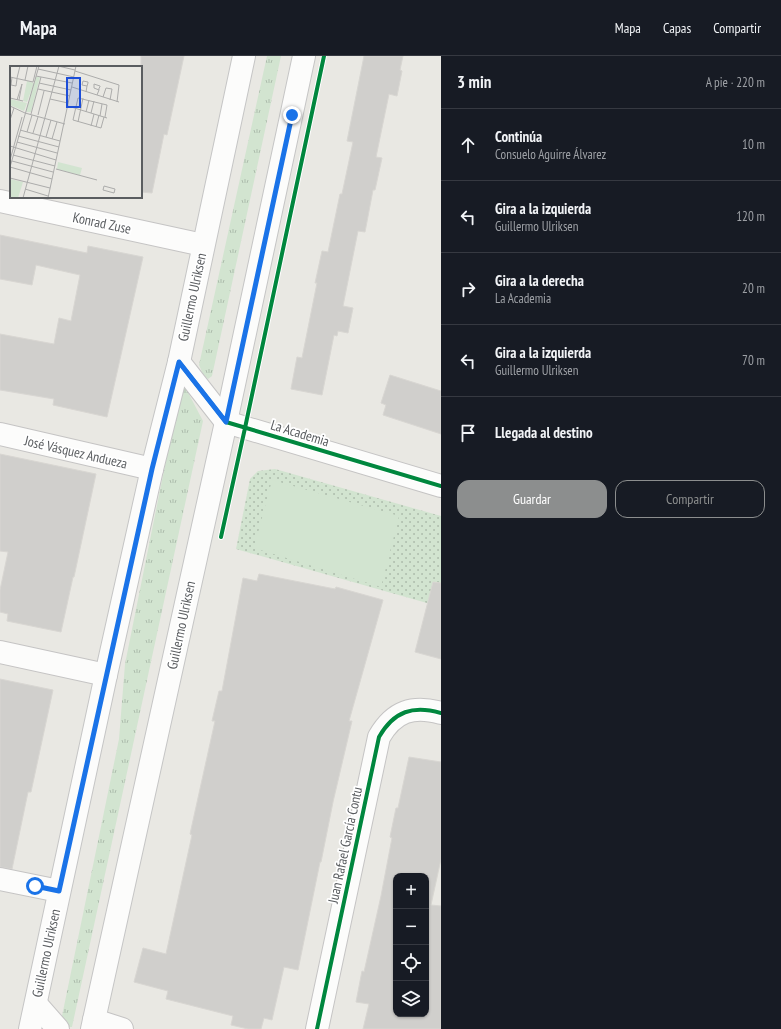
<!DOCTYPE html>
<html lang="es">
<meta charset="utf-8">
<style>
:root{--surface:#171b24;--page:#20242c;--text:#f1f3f6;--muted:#9ea1a6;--line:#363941;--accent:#8c8e8e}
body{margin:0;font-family:"PT Sans Narrow",sans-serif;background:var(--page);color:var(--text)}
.controls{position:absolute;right:12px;bottom:12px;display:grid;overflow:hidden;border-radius:8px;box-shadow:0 1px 3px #0004}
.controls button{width:36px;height:36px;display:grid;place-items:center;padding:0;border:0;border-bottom:1px solid var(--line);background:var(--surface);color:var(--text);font:20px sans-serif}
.stop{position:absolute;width:12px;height:12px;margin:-9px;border:3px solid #1a73e8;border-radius:50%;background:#fff}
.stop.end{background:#1a73e8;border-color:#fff;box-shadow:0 1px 4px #0008}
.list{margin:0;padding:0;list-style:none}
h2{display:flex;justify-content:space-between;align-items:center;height:52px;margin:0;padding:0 16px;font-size:17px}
h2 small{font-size:13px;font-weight:400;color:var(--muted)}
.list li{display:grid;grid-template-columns:26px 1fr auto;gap:12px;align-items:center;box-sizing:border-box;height:72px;padding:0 16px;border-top:1px solid var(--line)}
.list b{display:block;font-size:15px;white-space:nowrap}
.list p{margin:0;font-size:13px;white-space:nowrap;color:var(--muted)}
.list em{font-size:13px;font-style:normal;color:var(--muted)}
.actions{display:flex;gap:8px;padding:12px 16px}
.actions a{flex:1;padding:9px 0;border:1px solid var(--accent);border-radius:12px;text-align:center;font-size:14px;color:var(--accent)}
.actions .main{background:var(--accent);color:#fff}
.icon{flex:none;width:22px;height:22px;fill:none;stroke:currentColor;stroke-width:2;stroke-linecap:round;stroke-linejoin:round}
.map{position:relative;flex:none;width:441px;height:973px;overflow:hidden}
header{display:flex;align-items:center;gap:24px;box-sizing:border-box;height:56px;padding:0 20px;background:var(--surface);border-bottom:1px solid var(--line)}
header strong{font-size:19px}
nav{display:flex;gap:22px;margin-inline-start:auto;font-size:14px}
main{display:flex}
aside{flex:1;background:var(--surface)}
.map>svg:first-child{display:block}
.grass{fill:url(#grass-tufts)}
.park{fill:url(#park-dots)}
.pitch{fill:#d2e4d0}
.building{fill:#d0cfcc;stroke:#d8d6d2;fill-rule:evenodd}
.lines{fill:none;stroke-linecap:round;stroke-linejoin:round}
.street-casing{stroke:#c5c4c4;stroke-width:24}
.secondary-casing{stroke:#c5c5c5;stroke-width:24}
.street{stroke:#fcfcfb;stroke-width:22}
.secondary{stroke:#fcfcfb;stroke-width:22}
.cycleway-casing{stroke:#fff;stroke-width:6}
.cycleway{stroke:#00873e;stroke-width:4}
.route{stroke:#1a73e8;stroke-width:5}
.labels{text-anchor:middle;stroke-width:3.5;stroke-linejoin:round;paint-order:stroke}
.street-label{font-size:14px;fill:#5a5d60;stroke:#fff}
.inset-road{fill:none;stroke:#acacab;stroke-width:1}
.view{fill:#1d4ed8;fill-opacity:0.15;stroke:#1d4ed8;stroke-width:2}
.inset-edge{fill:none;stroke:#5a5d60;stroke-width:2}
</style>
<header>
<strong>Mapa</strong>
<nav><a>Mapa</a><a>Capas</a><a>Compartir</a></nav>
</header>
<main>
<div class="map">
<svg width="441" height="973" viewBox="0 0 441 973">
<defs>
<pattern id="grass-tufts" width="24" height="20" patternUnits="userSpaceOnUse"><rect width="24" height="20" fill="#d2e4d0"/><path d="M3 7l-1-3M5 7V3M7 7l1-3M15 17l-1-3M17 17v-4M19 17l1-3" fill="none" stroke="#adbcac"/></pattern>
<pattern id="park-dots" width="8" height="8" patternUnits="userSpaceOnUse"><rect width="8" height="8" fill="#d2e4d0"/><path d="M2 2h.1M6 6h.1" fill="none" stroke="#adbcac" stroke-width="1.8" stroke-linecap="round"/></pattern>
</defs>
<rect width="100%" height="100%" fill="#e9e8e3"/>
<path class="grass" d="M 267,0 L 281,0 L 212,320 L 208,323 L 203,318 L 199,309 Z
M 182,325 L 203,365 L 72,971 L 69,971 L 62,960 L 119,683 L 125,608 Z"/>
<path class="park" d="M 275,413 L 441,460 L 441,551 L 236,493 L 250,423 L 258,415 Z"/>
<path class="pitch" d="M 272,424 L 399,460 L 381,531 L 254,492 Z"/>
<path class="building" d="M 141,0 L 184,0 L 167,79 L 164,78 L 152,137 L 141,136 Z
M 364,0 L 403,0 L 400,14 L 402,15 L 397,40 L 389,38 L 376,101 L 382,102 L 375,134 L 373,134 L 365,176 L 358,175 L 343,250 L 353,252 L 348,277 L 338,275 L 337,280 L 334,279 L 322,339 L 291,333 L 297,301 L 302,302 L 317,227 L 315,227 L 322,195 L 328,196 L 340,138 L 342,138 L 353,86 L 347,85 Z
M 0,179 L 87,197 L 88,190 L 143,201 L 107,361 L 53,349 L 54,343 L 0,334 L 0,278 L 54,288 L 59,262 L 71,265 L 80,219 L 36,209 L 32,229 L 0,223 Z
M 390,319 L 441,335 L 441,378 L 383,359 L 386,349 L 381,347 Z
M 0,398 L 96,418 L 74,521 L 73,521 L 61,576 L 7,565 L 8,558 L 0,556 L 0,534 L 8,496 L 0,495 Z
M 259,518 L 335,533 L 336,531 L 383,544 L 349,665 L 352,665 L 333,746 L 321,806 L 320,806 L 298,914 L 284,911 L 272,964 L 264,962 L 261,973 L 248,973 L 231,969 L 233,960 L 166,943 L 168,935 L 134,926 L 143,892 L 166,898 L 192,779 L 190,778 L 215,665 L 212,665 L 219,635 L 222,635 L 243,522 L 257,525 Z
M 433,526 L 441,527 L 441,603 L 415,596 Z
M 0,623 L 53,634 L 31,736 L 28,736 L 12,813 L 0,811 Z
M 409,701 L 441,706 L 441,803 L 431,849 L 441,850 L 441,973 L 363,973 L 369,948 L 356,946 L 362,915 L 364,916 L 381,840 L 392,782 L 390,781 L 396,752 L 398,752 ZM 396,820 L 426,820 L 426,958 L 396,958 Z"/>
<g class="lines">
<g class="street-casing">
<path id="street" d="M 0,145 L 203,189
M 179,306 L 226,366 L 441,430
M 0,378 L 152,413
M 0,596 L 106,619
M 0,823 L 59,835
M 36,948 L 58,973
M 94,964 L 122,973
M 317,973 L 379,681 C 394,655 413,649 441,657"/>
</g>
<g class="secondary-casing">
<path id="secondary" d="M 30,973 L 106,619 L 152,413 L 179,306 L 244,0
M 92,973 L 226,366 L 304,0"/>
</g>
<use href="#street" class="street"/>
<use href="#secondary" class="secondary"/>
<g class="cycleway-casing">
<path id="cycleway" d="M 179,306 L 226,366 L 441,430
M 221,481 L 245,372 L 324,0
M 317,973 L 379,681 C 394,655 413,649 441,657"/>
</g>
<use href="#cycleway" class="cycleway"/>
</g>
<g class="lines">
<path class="route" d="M 35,830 L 59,835 L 152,413 L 179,306 L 226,366 L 292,59"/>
</g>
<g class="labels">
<g class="street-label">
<text transform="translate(102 167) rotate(12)" y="5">Konrad Zuse</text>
<text transform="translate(192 241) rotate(-78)" y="5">Guillermo Ulriksen</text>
<text transform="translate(300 377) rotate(17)" y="5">La Academia</text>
<text transform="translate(76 396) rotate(13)" y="5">José Vásquez Andueza</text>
<text transform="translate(181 569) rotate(-78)" y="5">Guillermo Ulriksen</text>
<text transform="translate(345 789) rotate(-78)" y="5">Juan Rafael García Contu</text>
<text transform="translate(46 897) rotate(-78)" y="5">Guillermo Ulriksen</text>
</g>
</g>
<g transform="translate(10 10)">
<rect width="132" height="132" fill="#e9e8e3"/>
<path d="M 17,15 L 24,17 L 17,36 L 13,35 Z" fill="#d2e4d0"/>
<path d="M 26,11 L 30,11 L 21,46 L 16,46 ZM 0,33 L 17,37 L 14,45 L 0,39 Z" fill="#d2e4d0"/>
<path d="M 48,96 L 72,102 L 70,109 L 47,103 ZM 0,113 L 13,116 L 8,132 L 0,132 Z" fill="#d2e4d0"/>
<path class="inset-road" d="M 48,0 L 65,4M 28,3 L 64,11M 65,5 L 109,19 L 107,36M 26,10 L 62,17M 0,11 L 23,16 L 27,0M 2,11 L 1,19 L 6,20 L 7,13M 7,12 L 10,0M 15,14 L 18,0M 29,17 L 61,24M 62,21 L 109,36M 28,23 L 60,30M 76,26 L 77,20 L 78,17 L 78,16 L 73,15 L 72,19 L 77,20M 87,29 L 89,24 L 89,22 L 90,21 L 90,20 L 84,18 L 84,22 L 89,24M 93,31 L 96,22 L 102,23 L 100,34M 0,32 L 13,35M 40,33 L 58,37M 7,34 L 12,18 L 9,34M 0,40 L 15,47 L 55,58M 58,40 L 97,52M 76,46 L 79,34M 81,47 L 84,35M 21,48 L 31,11M 28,49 L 34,25M 90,50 L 92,38M 94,51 L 91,62 L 63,54 L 68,32 L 97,39 L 95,51M 0,54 L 4,42M 68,56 L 73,32M 81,60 L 84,48M 86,61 L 89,49M 10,64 L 50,75M 17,66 L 22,49M 23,67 L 28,51M 8,70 L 49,81M 36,71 L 41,54M 42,73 L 47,56M 7,76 L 47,87M 0,80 L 46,94M 3,89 L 45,100M 0,94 L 12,51M 2,95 L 43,106M 0,101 L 29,0M 0,101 L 42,113M 46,103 L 87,114M 0,112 L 40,122M 94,120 L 105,123 L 104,127 L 93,124 ZM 15,123 L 38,130M 13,132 L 49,0M 38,132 L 66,0"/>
<path class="view" d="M 57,12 L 70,12 L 70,41 L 57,41 Z"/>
<rect width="132" height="132" class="inset-edge"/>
</g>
</svg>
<div class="controls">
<button>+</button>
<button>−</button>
<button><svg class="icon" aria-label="locate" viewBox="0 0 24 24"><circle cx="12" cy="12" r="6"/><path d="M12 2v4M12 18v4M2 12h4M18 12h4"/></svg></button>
<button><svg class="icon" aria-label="layers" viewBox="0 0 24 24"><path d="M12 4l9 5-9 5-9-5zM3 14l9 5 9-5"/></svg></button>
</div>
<div class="stop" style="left:35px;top:830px"></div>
<div class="stop end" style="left:292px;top:59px"></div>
</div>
<aside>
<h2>3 min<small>A pie · 220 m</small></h2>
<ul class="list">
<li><svg class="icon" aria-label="ahead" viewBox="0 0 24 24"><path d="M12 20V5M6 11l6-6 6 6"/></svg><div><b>Continúa</b><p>Consuelo Aguirre Álvarez</p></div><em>10 m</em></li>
<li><svg class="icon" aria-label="left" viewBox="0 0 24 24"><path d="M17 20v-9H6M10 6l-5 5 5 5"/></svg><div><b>Gira a la izquierda</b><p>Guillermo Ulriksen</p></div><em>120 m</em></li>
<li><svg class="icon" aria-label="right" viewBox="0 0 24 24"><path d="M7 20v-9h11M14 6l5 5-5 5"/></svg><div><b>Gira a la derecha</b><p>La Academia</p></div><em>20 m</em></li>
<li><svg class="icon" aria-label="left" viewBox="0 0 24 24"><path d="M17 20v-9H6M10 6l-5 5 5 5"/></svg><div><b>Gira a la izquierda</b><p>Guillermo Ulriksen</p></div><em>70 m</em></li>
<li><svg class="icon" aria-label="arrive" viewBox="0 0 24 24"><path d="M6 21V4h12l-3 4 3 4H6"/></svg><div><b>Llegada al destino</b></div></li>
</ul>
<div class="actions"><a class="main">Guardar</a><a>Compartir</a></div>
</aside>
</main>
